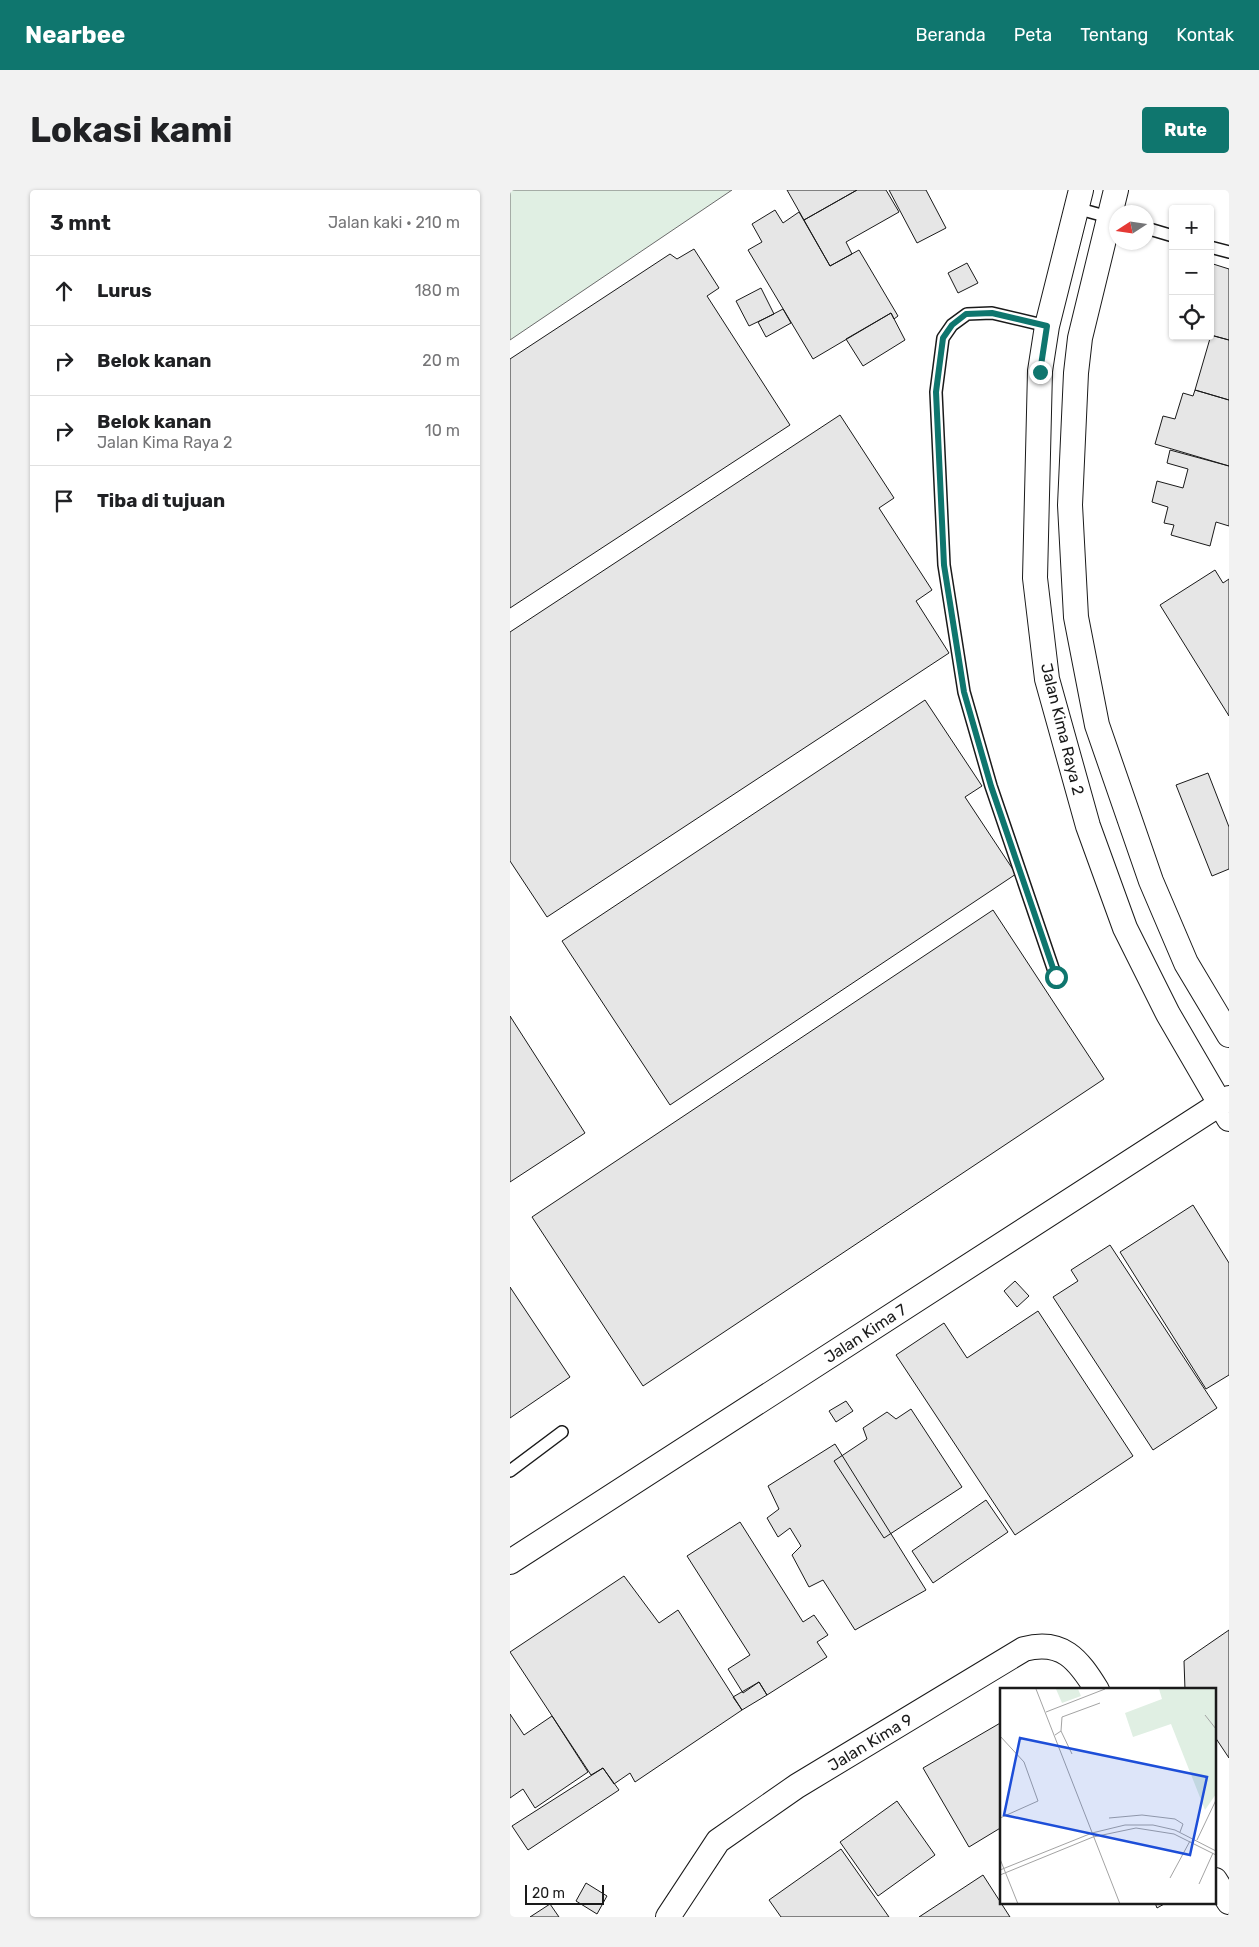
<!DOCTYPE html>
<html lang="id">
<meta charset="utf-8">
<style>
:root{--surface:#fff;--page:#f2f2f2;--text:#202124;--muted:#757577;--line:#e0e0e0;--accent:#0f766e}
body{margin:0;font-family:Rubik,sans-serif;background:var(--page);color:var(--text)}
.controls{position:absolute;right:15px;top:15px;display:grid;overflow:hidden;border-radius:5px;box-shadow:0 1px 4px #0004}
.controls button{width:45px;height:45px;display:grid;place-items:center;padding:0;border:0;border-bottom:1px solid var(--line);background:var(--surface);color:var(--text);font:25px sans-serif}
.compass{position:absolute;left:599px;top:15px;width:45px;height:45px;border-radius:50%;background:var(--surface);box-shadow:0 1px 4px #0004;rotate:258deg}
.scale{position:absolute;left:15px;bottom:12px;width:79px;box-sizing:border-box;padding-left:5px;border:2px solid #1a1a1a;border-top:0;font-size:14px;line-height:18px;white-space:nowrap;color:#1a1a1a;-webkit-text-stroke:4px #fff;paint-order:stroke}
.stop{position:absolute;width:15px;height:15px;margin:-11px;border:4px solid #0f766e;border-radius:50%;background:#fff}
.stop.end{background:#0f766e;border-color:#fff;box-shadow:0 1px 5px #0008}
.list{margin:0;padding:0;list-style:none}
h2{display:flex;justify-content:space-between;align-items:center;height:65px;margin:0;padding:0 20px;font-size:21px}
h2 small{font-size:16px;font-weight:400;color:var(--muted)}
.list li{display:grid;grid-template-columns:32px 1fr auto;gap:15px;align-items:center;box-sizing:border-box;height:70px;padding:0 20px;border-top:1px solid var(--line)}
.list b{display:block;font-size:19px;white-space:nowrap}
.list p{margin:0;font-size:16px;white-space:nowrap;color:var(--muted)}
.list em{font-size:16px;font-style:normal;color:var(--muted)}
.icon{flex:none;width:28px;height:28px;fill:none;stroke:currentColor;stroke-width:2;stroke-linecap:round;stroke-linejoin:round}
.map{position:relative;flex:none;width:719px;height:1727px;overflow:hidden;border-radius:5px}
header{display:flex;align-items:center;gap:30px;box-sizing:border-box;height:70px;padding:0 25px;background:var(--accent);color:#fff}
header strong{font-size:24px}
nav{display:flex;gap:28px;margin-inline-start:auto;font-size:18px}
.intro{display:flex;align-items:center;justify-content:space-between;box-sizing:border-box;height:120px;padding:0 30px}
h1{margin:0;font-size:35px}
.button{padding:12px 22px;border-radius:5px;background:var(--accent);color:#fff;font-size:18px;font-weight:700}
main{display:flex;gap:30px;padding:0 30px}
aside{flex:1;background:var(--surface);border-radius:5px;box-shadow:0 1px 4px #0004}
.map>svg:first-child{display:block}
.green{fill:#e0efe3;stroke:#6a6a6a}
.building{fill:#e6e6e6;stroke:#1a1a1a}
.lines{fill:none;stroke-linecap:round;stroke-linejoin:round}
.lane-casing{stroke:#1a1a1a;stroke-width:14}
.street-casing{stroke:#1a1a1a;stroke-width:26}
.lane{stroke:#fff;stroke-width:11}
.street{stroke:#fff;stroke-width:24}
.route{stroke:#0f766e;stroke-width:6}
.labels{text-anchor:middle;stroke-width:4;stroke-linejoin:round;paint-order:stroke}
.street-label{font-size:16px;fill:#1a1a1a;stroke:#fff}
.inset-road{fill:none;stroke:#a3a3a3;stroke-width:1}
.view{fill:#1d4ed8;fill-opacity:0.15;stroke:#1d4ed8;stroke-width:2.5}
.inset-edge{fill:none;stroke:#1a1a1a;stroke-width:2.5}
</style>
<header>
<strong>Nearbee</strong>
<nav><a>Beranda</a><a>Peta</a><a>Tentang</a><a>Kontak</a></nav>
</header>
<div class="intro"><h1>Lokasi kami</h1><a class="button">Rute</a></div>
<main>
<aside>
<h2>3 mnt<small>Jalan kaki · 210 m</small></h2>
<ul class="list">
<li><svg class="icon" aria-label="ahead" viewBox="0 0 24 24"><path d="M12 20V5M6 11l6-6 6 6"/></svg><div><b>Lurus</b></div><em>180 m</em></li>
<li><svg class="icon" aria-label="right" viewBox="0 0 24 24"><path d="M7 20v-9h11M14 6l5 5-5 5"/></svg><div><b>Belok kanan</b></div><em>20 m</em></li>
<li><svg class="icon" aria-label="right" viewBox="0 0 24 24"><path d="M7 20v-9h11M14 6l5 5-5 5"/></svg><div><b>Belok kanan</b><p>Jalan Kima Raya 2</p></div><em>10 m</em></li>
<li><svg class="icon" aria-label="arrive" viewBox="0 0 24 24"><path d="M6 21V4h12l-3 4 3 4H6"/></svg><div><b>Tiba di tujuan</b></div></li>
</ul>
</aside>
<div class="map">
<svg width="719" height="1727" viewBox="0 0 719 1727">
<rect width="100%" height="100%" fill="#fff"/>
<path class="green" d="M 0,0 L 222,0 L 0,150 Z"/>
<path class="building" d="M 277,0 L 347,0 L 294,30 Z
M 347,0 L 376,0 L 389,22 L 336,52 L 342,64 L 320,76 L 294,30 Z
M 379,0 L 416,0 L 436,38 L 407,53 Z
M 265,20 L 273,33 L 289,22 L 320,76 L 349,60 L 388,126 L 384,129 L 381,123 L 303,169 L 238,60 L 252,52 L 242,34 Z
M 184,59 L 209,98 L 197,106 L 280,235 L 0,418 L 0,169 L 160,64 L 167,69 Z
M 457,73 L 468,93 L 448,103 L 438,83 Z
M 700,73 L 719,79 L 719,150 L 700,145 Z
M 251,98 L 264,124 L 239,136 L 226,111 Z
M 273,119 L 281,133 L 256,147 L 248,132 Z
M 381,123 L 395,150 L 353,176 L 336,149 Z
M 701,145 L 719,150 L 719,210 L 685,200 Z
M 685,200 L 719,210 L 719,276 L 645,254 L 653,226 L 665,229 L 673,203 L 683,206 Z
M 330,225 L 384,308 L 369,318 L 422,400 L 406,411 L 439,463 L 37,727 L 0,671 L 0,442 Z
M 660,260 L 719,276 L 719,336 L 706,332 L 700,356 L 661,345 L 664,335 L 654,333 L 658,317 L 642,312 L 647,291 L 673,298 L 678,279 L 657,273 Z
M 705,380 L 713,393 L 719,389 L 719,526 L 650,415 Z
M 415,510 L 472,596 L 455,607 L 506,684 L 160,915 L 52,751 Z
M 698,583 L 719,637 L 719,679 L 702,686 L 666,595 Z
M 483,720 L 594,889 L 133,1196 L 22,1027 Z
M 0,826 L 75,943 L 0,992 Z
M 683,1015 L 719,1073 L 719,1185 L 696,1199 L 610,1062 Z
M 600,1055 L 707,1218 L 643,1260 L 543,1107 L 568,1091 L 561,1080 Z
M 505,1091 L 519,1106 L 507,1117 L 494,1101 Z
M 0,1097 L 60,1187 L 0,1228 Z
M 528,1121 L 623,1266 L 505,1345 L 386,1165 L 434,1133 L 457,1168 Z
M 336,1211 L 343,1221 L 326,1232 L 319,1221 Z
M 401,1219 L 452,1297 L 374,1348 L 324,1271 L 357,1249 L 353,1238 L 377,1222 L 386,1229 Z
M 325,1254 L 416,1400 L 345,1440 L 313,1390 L 299,1397 L 282,1365 L 291,1356 L 280,1338 L 268,1347 L 257,1328 L 269,1319 L 258,1296 Z
M 476,1310 L 498,1342 L 423,1393 L 402,1361 Z
M 230,1332 L 293,1432 L 304,1425 L 318,1445 L 307,1452 L 317,1467 L 257,1505 L 249,1492 L 233,1503 L 218,1479 L 240,1465 L 177,1366 Z
M 114,1386 L 149,1433 L 168,1420 L 232,1520 L 125,1592 L 120,1583 L 104,1594 L 93,1578 L 81,1585 L 0,1462 Z
M 719,1440 L 719,1568 L 705,1547 L 705,1500 L 675,1500 L 674,1471 Z
M 249,1492 L 257,1505 L 232,1520 L 223,1507 Z
M 0,1524 L 14,1545 L 42,1526 L 78,1582 L 25,1618 L 13,1599 L 0,1608 Z
M 492,1532 L 492,1637 L 459,1657 L 413,1578 Z
M 93,1578 L 109,1600 L 18,1660 L 2,1636 Z
M 387,1611 L 425,1665 L 368,1706 L 330,1652 Z
M 331,1659 L 379,1727 L 271,1727 L 259,1710 Z
M 473,1685 L 500,1727 L 409,1727 Z
M 76,1693 L 97,1706 L 87,1724 L 66,1711 Z
M 645,1713 L 656,1713 L 647,1718 Z
M 40,1714 L 49,1727 L 20,1727 Z"/>
<g class="lines">
<g class="lane-casing">
<path id="lane" d="M 566,18 L 602,28
M 636,38 L 663,46
M 700,57 L 719,62
M 537,136 L 482,123 L 457,124 L 442,135 L 433,148 L 426,202 L 434,375 L 454,502 L 481,596 L 546,787
M 0,1281 L 52,1242"/>
</g>
<g class="street-casing">
<path id="street" d="M 571,0 L 537,136 L 530,181 L 525,388 L 537,489 L 578,636 L 615,738 L 658,824 L 719,929
M 606,0 L 570,148 L 566,183 L 560,315 L 566,427 L 587,535 L 641,691 L 676,773 L 719,845
M 0,1372 L 719,908
M 705,1690 L 719,1712
M 158,1727 L 208,1651 L 287,1596 L 514,1459 C 552,1449 568,1469 587,1500"/>
</g>
<use href="#lane" class="lane"/>
<use href="#street" class="street"/>
</g>
<g class="lines">
<path class="route" d="M 530,182 L 537,136 L 482,123 L 456,124 L 442,135 L 433,148 L 426,202 L 434,375 L 454,502 L 481,596 L 546,787"/>
</g>
<g class="labels">
<g class="street-label">
<text transform="translate(553 539) rotate(76)" y="6">Jalan Kima Raya 2</text>
<text transform="translate(355 1143) rotate(-33)" y="6">Jalan Kima 7</text>
<text transform="translate(360 1552) rotate(-31)" y="6">Jalan Kima 9</text>
</g>
</g>
<g transform="translate(490 1498)">
<rect width="216" height="216" fill="#fff"/>
<path d="M 56,1 L 78,1 L 81,8 L 62,15 ZM 159,1 L 216,1 L 216,106 L 205,122 L 171,36 L 133,49 L 125,25 L 162,11 Z" fill="#e0efe3"/>
<path class="inset-road" d="M 36,1 L 120,216M 46,24 L 105,1M 205,27 L 216,41M 61,43 L 72,66M 55,47 L 61,43 L 62,29 L 100,15M 0,48 L 24,74 L 38,113 L 0,130M 109,130 L 142,127 L 175,131 L 183,136 L 180,144M 197,152 L 216,112M 0,171 L 18,216M 0,182 L 92,145 L 125,137 L 153,137 L 175,142 L 216,163M 0,187 L 93,149 L 136,140 L 174,146 L 216,167M 170,190 L 190,153M 199,196 L 213,165"/>
<path class="view" d="M 20,50 L 207,89 L 190,167 L 4,127 Z"/>
<rect width="216" height="216" class="inset-edge"/>
</g>
</svg>
<div class="controls">
<button>+</button>
<button>−</button>
<button><svg class="icon" aria-label="locate" viewBox="0 0 24 24"><circle cx="12" cy="12" r="6"/><path d="M12 2v4M12 18v4M2 12h4M18 12h4"/></svg></button>
</div>
<svg class="compass" viewBox="-18 -18 36 36"><path d="M0-13l5 13h-10z" fill="#e53935"/><path d="M0 13l5-13h-10z" fill="#757577"/></svg>
<div class="scale">20 m</div>
<div class="stop" style="left:546px;top:787px"></div>
<div class="stop end" style="left:530px;top:182px"></div>
</div>
</main>
